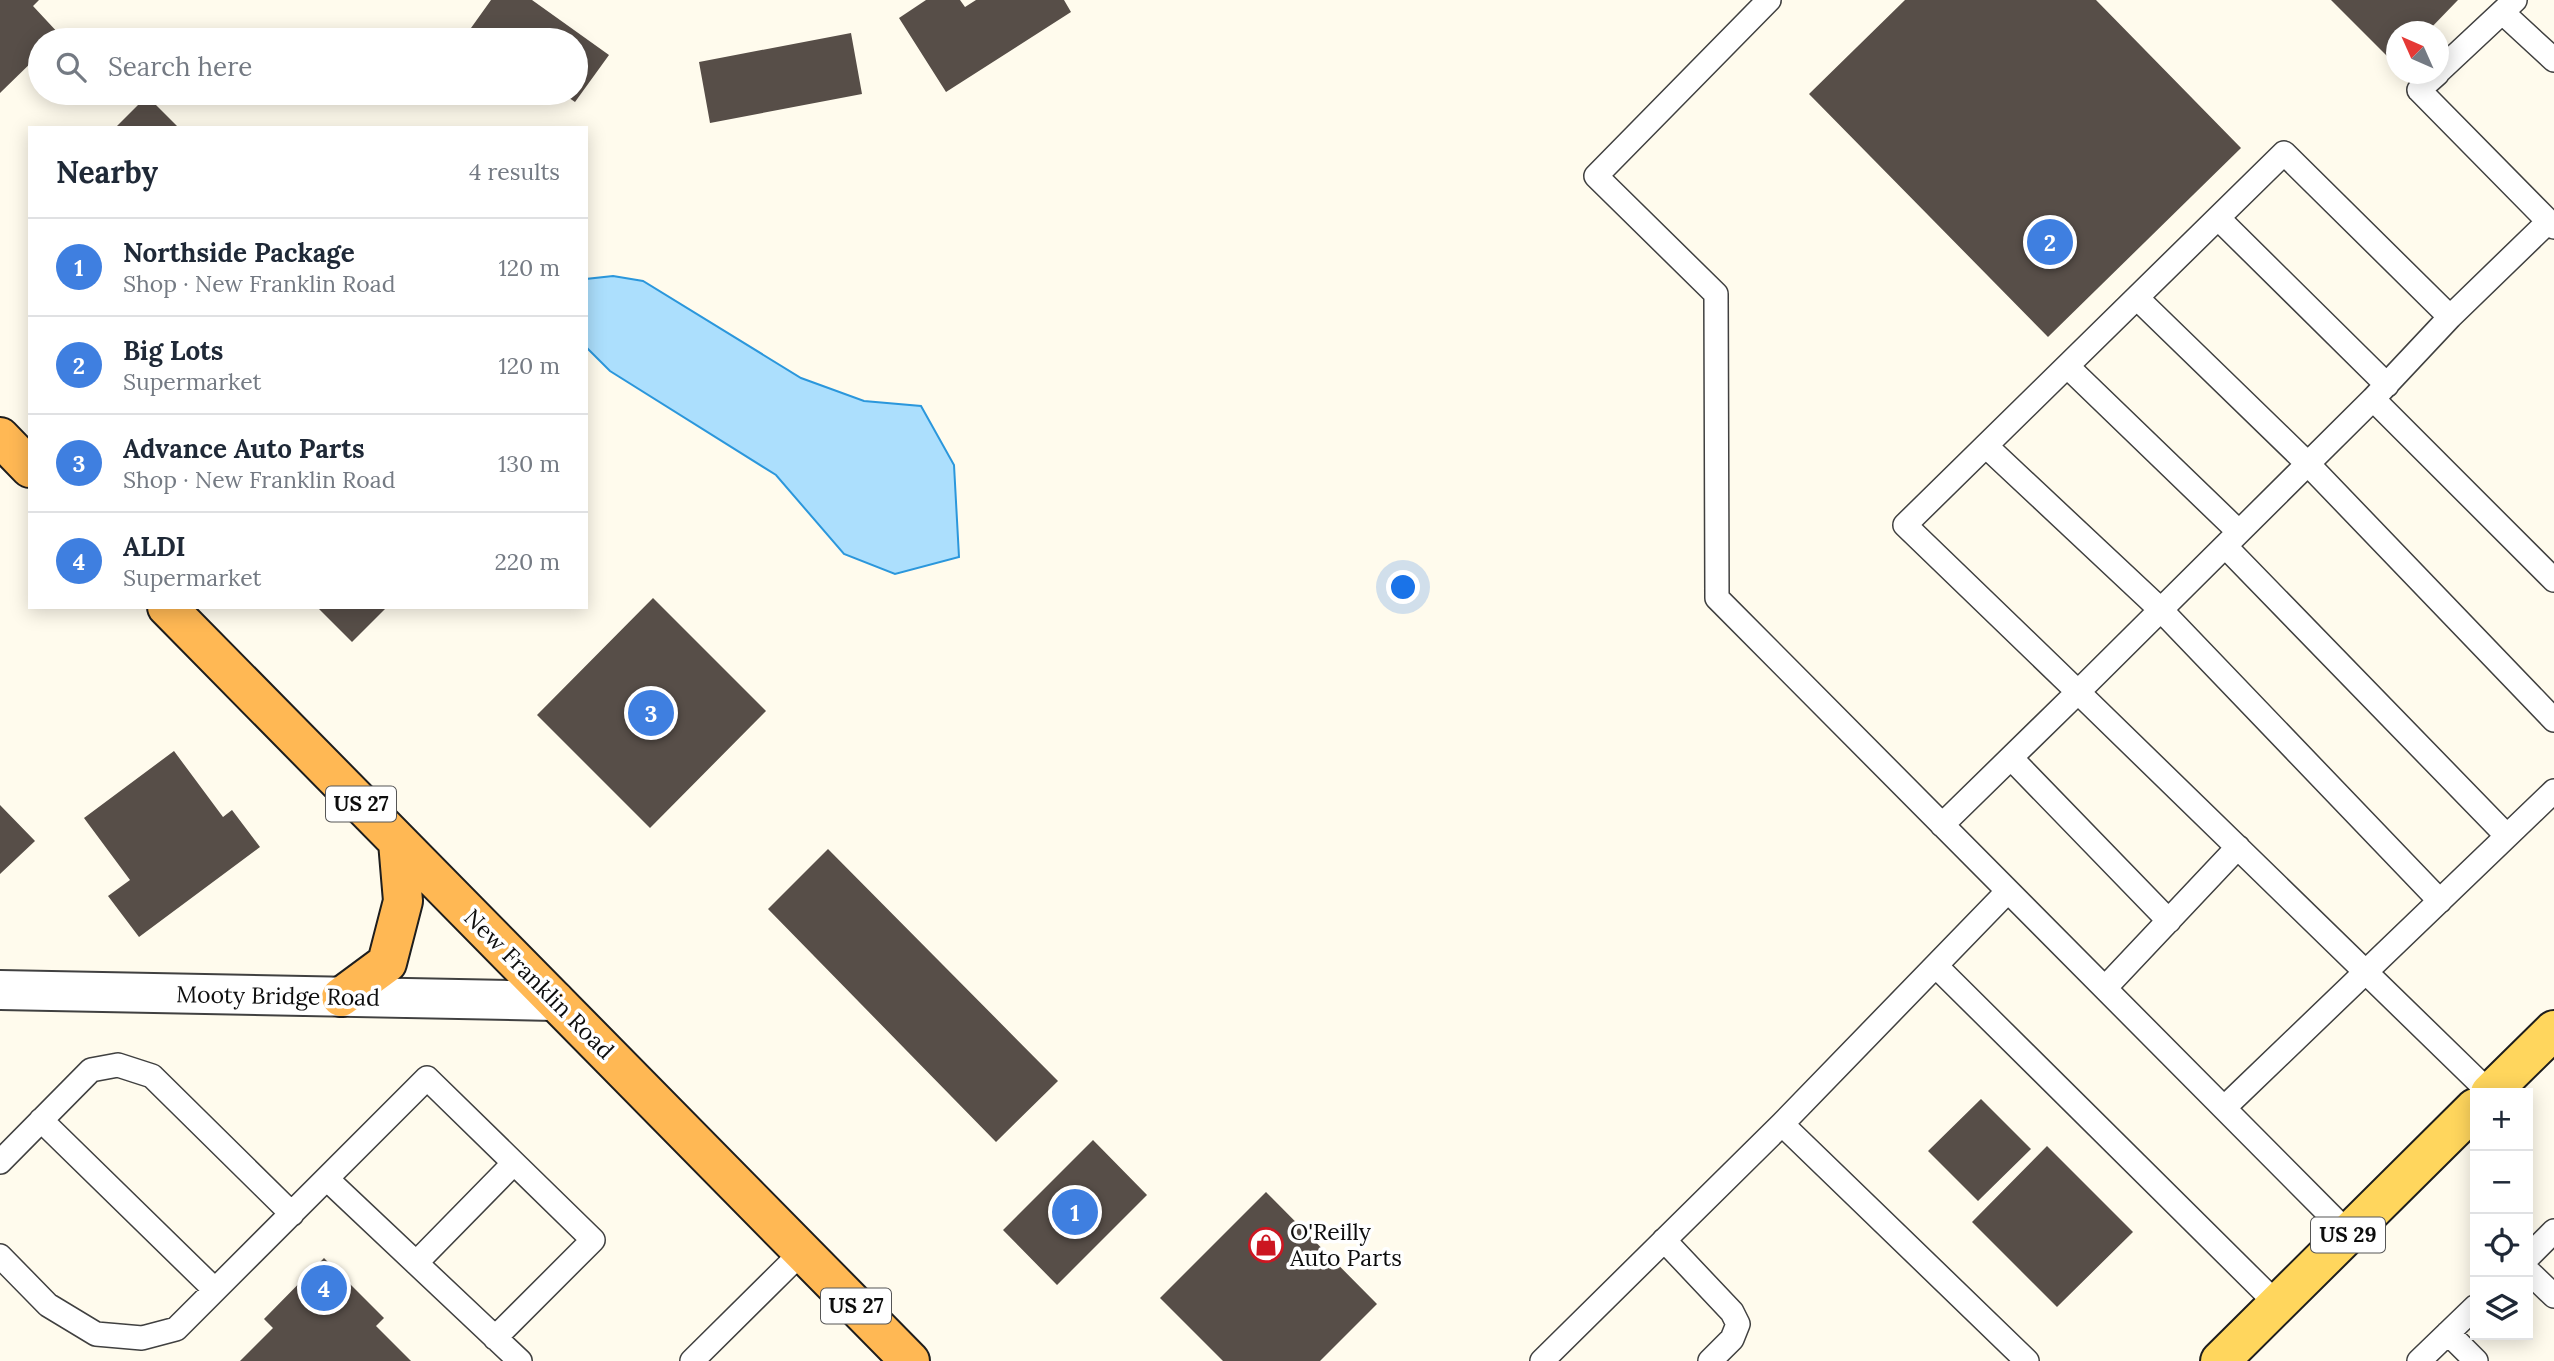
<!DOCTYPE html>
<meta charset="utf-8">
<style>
:root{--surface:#fff;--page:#f2f2f3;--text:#1f2937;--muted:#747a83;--line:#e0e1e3;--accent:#1a73e8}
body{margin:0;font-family:Lora,serif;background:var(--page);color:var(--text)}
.controls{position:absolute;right:21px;bottom:21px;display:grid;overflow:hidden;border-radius:0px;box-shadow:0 4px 18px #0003}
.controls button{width:63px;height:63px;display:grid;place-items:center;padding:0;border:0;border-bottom:2px solid var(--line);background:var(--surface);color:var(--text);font:35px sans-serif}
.compass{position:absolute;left:2386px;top:21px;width:63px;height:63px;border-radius:50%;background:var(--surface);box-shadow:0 4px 18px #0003;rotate:315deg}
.you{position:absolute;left:1404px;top:588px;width:24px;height:24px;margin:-18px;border:5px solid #fff;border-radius:50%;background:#1a73e8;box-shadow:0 0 0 10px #1a73e833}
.badge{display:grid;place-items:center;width:46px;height:46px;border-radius:50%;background:var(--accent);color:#fff;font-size:23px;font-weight:700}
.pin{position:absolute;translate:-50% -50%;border:4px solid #fff;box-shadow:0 2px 7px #0006}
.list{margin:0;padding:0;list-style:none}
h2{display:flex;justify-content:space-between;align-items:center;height:91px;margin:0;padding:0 28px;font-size:30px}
h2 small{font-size:23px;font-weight:400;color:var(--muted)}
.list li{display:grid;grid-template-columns:46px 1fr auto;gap:21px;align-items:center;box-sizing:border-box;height:98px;padding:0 28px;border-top:2px solid var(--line)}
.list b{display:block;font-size:26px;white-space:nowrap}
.list p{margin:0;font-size:23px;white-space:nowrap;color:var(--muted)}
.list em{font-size:23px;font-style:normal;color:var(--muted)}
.icon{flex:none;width:38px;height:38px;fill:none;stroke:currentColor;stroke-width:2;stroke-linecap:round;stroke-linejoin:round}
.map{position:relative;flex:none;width:2554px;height:1361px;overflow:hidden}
.search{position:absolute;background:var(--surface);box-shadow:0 4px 18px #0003;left:28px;top:28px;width:560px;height:77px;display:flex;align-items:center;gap:18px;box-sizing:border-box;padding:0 24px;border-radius:38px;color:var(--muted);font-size:26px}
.panel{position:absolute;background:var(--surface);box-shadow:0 4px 18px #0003;left:28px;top:126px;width:560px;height:483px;border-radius:0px}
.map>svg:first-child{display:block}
.water{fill:#acdffd;stroke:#2b97dc;stroke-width:2}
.building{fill:#574e48}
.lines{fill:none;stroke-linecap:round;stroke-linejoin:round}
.service-casing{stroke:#404040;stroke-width:26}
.tertiary-casing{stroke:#404040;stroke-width:42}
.primary-casing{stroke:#1e1e1e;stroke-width:42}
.trunk-casing{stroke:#1e1e1e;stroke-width:42}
.service{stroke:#fff;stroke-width:23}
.tertiary{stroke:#fff;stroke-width:38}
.primary{stroke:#ffd65d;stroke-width:38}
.trunk{stroke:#ffb854;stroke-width:38}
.labels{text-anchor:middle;stroke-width:7;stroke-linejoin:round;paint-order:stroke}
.shield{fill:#fff;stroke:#565656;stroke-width:2}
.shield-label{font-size:21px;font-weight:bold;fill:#0d0d0d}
.street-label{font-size:23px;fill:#0d0d0d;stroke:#fff}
.poi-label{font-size:23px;fill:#0d0d0d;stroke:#fff;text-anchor:start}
</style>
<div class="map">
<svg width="2554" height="1361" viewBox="0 0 2554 1361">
<rect width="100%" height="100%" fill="#fffbed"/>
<path class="water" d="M 613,276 L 643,281 L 801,378 L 864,401 L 921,406 L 954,465 L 959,557 L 895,574 L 844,554 L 776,475 L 610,371 L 586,347 L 586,279 Z"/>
<path class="building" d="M 0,0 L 39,0 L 33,6 L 60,35 L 55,40 L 40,40 L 40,54 L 0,93 Z
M 491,0 L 532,0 L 609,55 L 575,102 L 562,93 L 576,93 L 576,40 L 489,40 L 471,28 Z
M 926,0 L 960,0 L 965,7 L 976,0 L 1064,0 L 1071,12 L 946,92 L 899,18 Z
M 1905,0 L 2096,0 L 2241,148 L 2048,337 L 1809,94 Z
M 2331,0 L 2458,0 L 2427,32 L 2396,32 L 2396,62 L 2395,64 Z
M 851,33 L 862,94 L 710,123 L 699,62 Z
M 147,96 L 179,128 L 115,128 Z
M 653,598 L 766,711 L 650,828 L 537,715 Z
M 317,607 L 387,607 L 352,642 Z
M 174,751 L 223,817 L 232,810 L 260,847 L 139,937 L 108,896 L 130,880 L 84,818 Z
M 0,805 L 35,841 L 0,874 Z
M 828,849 L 1058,1081 L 996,1142 L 768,909 Z
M 1981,1099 L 2031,1149 L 1978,1201 L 1928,1151 Z
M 1093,1140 L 1147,1195 L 1057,1285 L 1003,1230 Z
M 2047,1146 L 2133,1232 L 2057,1307 L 1972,1222 Z
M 1266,1192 L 1377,1304 L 1320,1361 L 1223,1361 L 1160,1298 Z
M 324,1258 L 384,1318 L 376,1326 L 411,1361 L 240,1361 L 273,1328 L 264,1319 Z"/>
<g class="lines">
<g class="service-casing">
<path id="service" d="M 1769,0 L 1596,176 L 1716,294 L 1717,598 L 2349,1234
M 2502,12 L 2554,60
M 2438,72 L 2515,0
M 2437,74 L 2419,90 L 2554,227
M 2218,218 L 2387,385
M 2137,298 L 2308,464 L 2554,720
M 2450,317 L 2549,221
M 2067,366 L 2239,532
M 2373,399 L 2078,692 L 2490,1093
M 1986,446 L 2161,610 L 2440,901
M 2225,546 L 2507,836
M 2011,758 L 2169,921
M 1942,825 L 2078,692 L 1905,525 L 2284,153 L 2450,317 L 2373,399 L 2554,580
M 1936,966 L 2277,1304
M 2105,988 L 2238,847
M 2224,1108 L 2554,791
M 41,1120 L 215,1290
M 1782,1124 L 2027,1361
M 0,1162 L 91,1070 L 118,1065 L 152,1076 L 292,1214
M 327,1179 L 520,1361
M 1664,1240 L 1732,1312 L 1738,1324 L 1732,1339 L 1710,1361
M 0,1256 L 48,1305 L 96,1334 L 142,1338 L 176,1329 L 427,1078 L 593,1240 L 495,1338
M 2528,1257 L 2554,1231
M 416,1263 L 514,1163
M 2528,1271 L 2554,1296
M 2448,1333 L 2476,1361
M 692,1361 L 802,1252
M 1542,1361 L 1782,1124 L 2008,891
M 2419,1361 L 2475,1307"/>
</g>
<g class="tertiary-casing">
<path id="tertiary" d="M 0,990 L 555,1001"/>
</g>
<g class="primary-casing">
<path id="primary" d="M 2490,1093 L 2554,1030
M 2220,1361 L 2475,1108"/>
</g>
<g class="trunk-casing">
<path id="trunk" d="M 0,437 L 30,468
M 167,607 L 910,1361
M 341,997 L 387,963 L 403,901 L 398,842"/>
</g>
<use href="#service" class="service"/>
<use href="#tertiary" class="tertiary"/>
<use href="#primary" class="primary"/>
<use href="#trunk" class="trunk"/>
</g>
<defs>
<g id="shop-ring" transform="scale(1.75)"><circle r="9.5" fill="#fff" stroke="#cc1621" stroke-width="1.5"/><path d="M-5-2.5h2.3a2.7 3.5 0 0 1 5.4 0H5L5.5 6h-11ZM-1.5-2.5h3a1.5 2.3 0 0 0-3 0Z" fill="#cc1621"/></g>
</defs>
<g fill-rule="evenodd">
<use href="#shop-ring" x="1266" y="1245"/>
</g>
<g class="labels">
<g class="shield">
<rect x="326" y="786.5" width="70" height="35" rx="5"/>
<rect x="2311" y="1217.5" width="74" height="35" rx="5"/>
<rect x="821" y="1288.5" width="70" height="35" rx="5"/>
</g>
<g class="shield-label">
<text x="361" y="811">US 27</text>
<text x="2348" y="1242">US 29</text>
<text x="856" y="1313">US 27</text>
</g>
<g class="street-label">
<text transform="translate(539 984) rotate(45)" y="8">New Franklin Road</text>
<text transform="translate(278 996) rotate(1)" y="8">Mooty Bridge Road</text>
</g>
<g class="poi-label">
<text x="1290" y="1240">O'Reilly<tspan x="1290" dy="26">Auto Parts</tspan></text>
</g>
</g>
</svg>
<div class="controls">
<button>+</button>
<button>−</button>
<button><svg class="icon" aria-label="locate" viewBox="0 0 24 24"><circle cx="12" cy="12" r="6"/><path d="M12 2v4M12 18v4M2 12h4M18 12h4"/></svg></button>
<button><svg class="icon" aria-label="layers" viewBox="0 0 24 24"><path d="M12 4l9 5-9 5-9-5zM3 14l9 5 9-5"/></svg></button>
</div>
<svg class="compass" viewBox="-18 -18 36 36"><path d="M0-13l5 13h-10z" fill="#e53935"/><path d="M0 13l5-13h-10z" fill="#747a83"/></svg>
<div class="you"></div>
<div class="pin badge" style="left:1075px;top:1212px;background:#3f7fe0">1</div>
<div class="pin badge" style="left:2050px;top:242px;background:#3f7fe0">2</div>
<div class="pin badge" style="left:651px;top:713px;background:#3f7fe0">3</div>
<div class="pin badge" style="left:324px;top:1288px;background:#3f7fe0">4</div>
<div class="search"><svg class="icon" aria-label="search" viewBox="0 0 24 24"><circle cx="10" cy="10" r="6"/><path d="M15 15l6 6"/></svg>Search here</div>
<section class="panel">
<h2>Nearby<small>4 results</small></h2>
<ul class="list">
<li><span class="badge" style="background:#3f7fe0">1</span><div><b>Northside Package</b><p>Shop · New Franklin Road</p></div><em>120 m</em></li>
<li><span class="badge" style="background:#3f7fe0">2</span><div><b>Big Lots</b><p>Supermarket</p></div><em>120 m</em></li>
<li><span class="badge" style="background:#3f7fe0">3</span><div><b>Advance Auto Parts</b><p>Shop · New Franklin Road</p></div><em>130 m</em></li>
<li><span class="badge" style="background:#3f7fe0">4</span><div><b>ALDI</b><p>Supermarket</p></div><em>220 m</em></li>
</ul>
</section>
</div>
